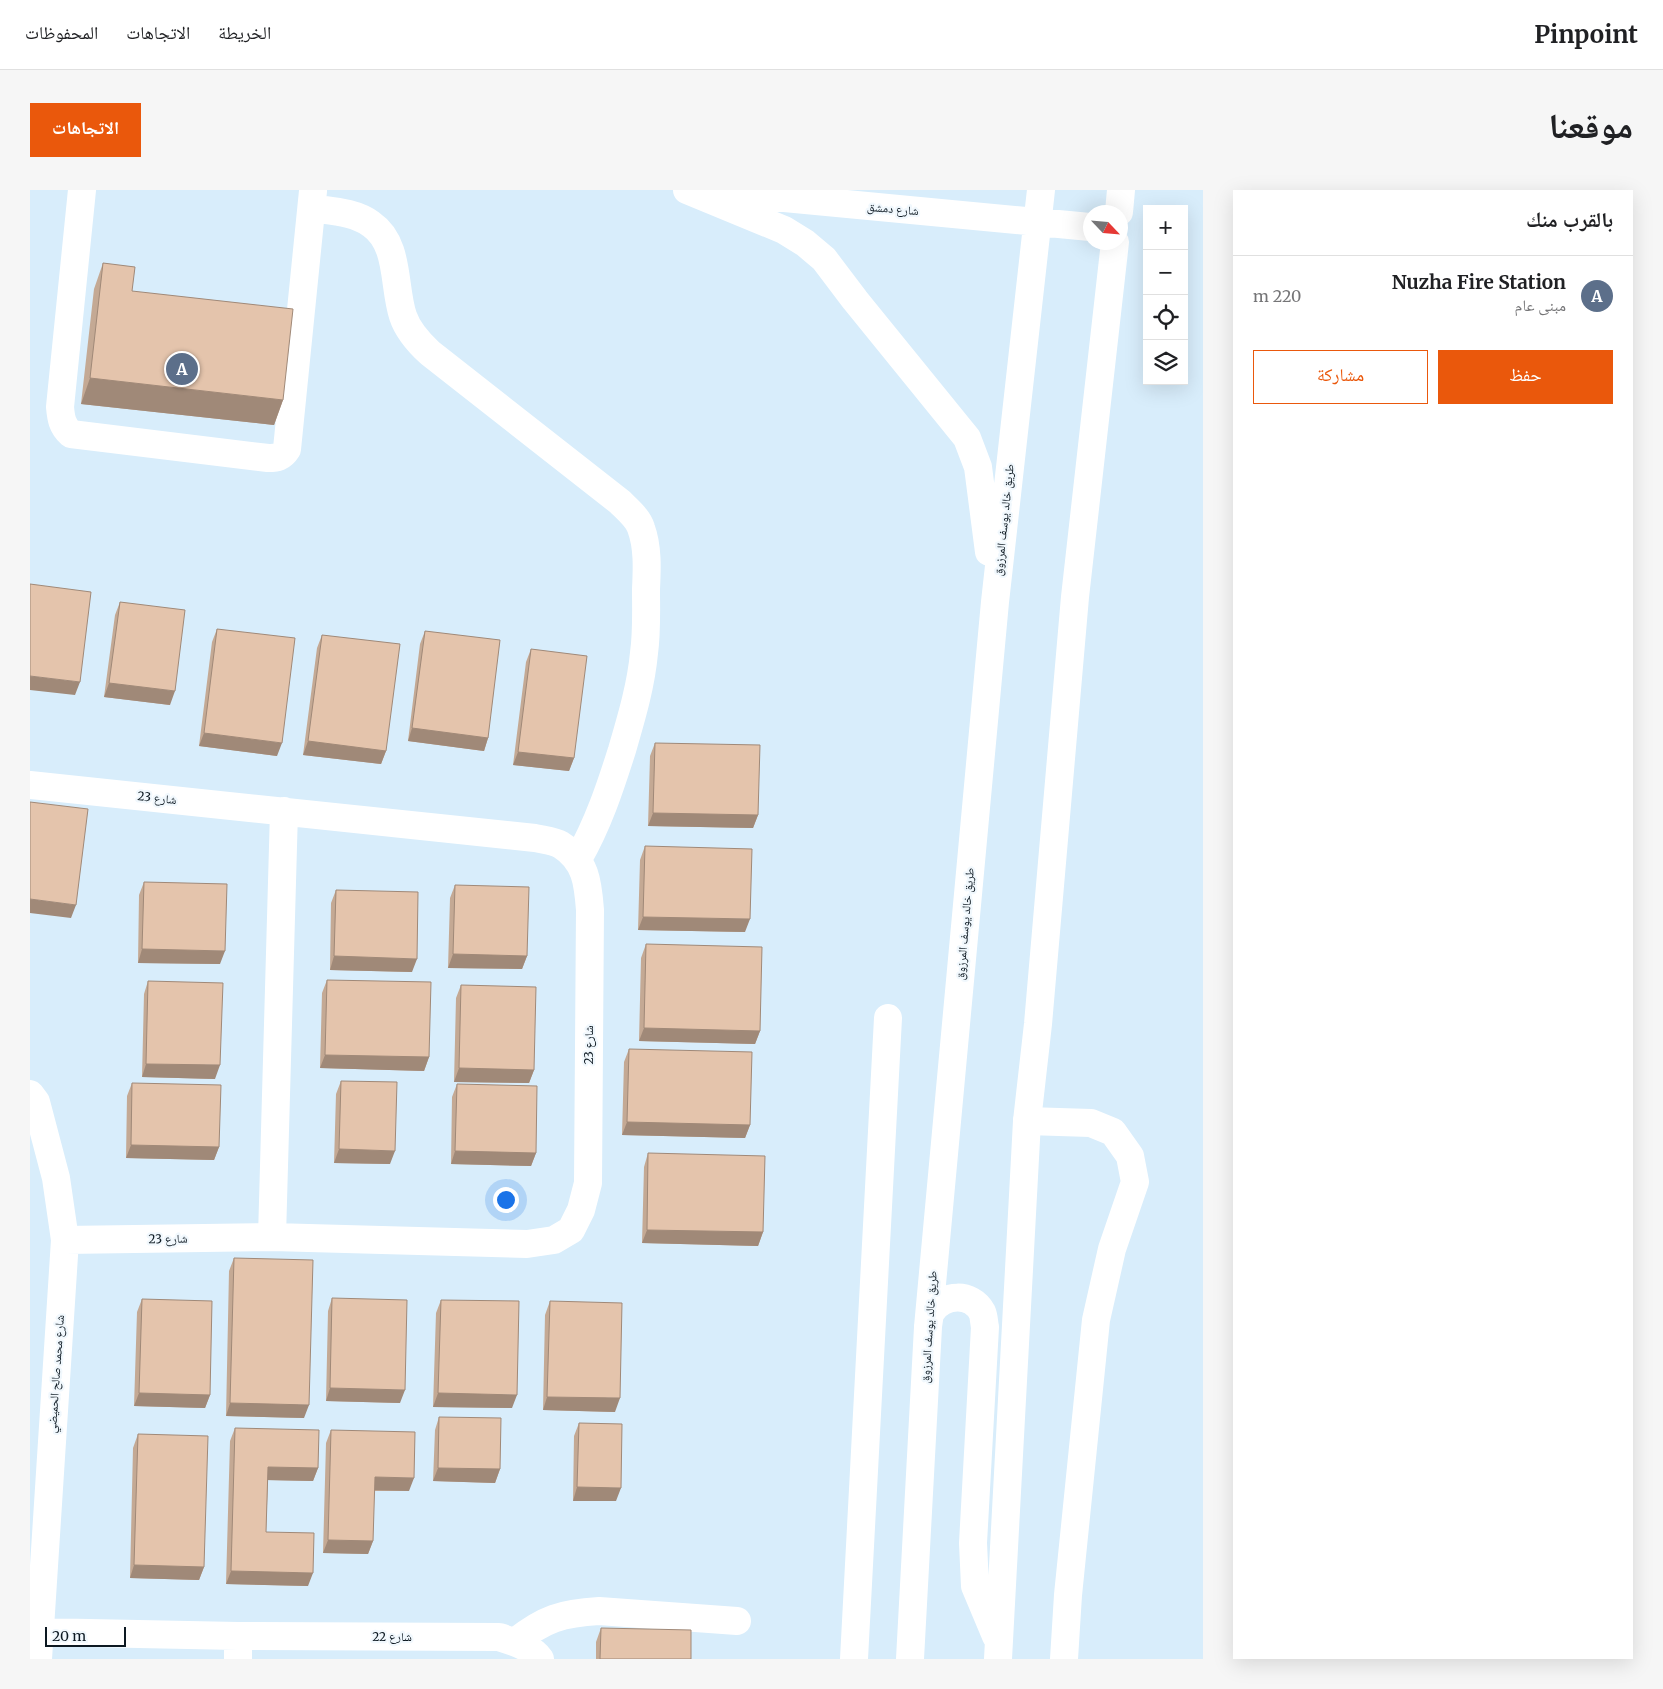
<!DOCTYPE html>
<html lang="ar">
<meta charset="utf-8">
<style>
:root{--surface:#fff;--page:#f6f6f6;--text:#202124;--muted:#757577;--line:#e0e0e0;--accent:#ea580c}
body{margin:0;font-family:Merriweather,"Noto Naskh Arabic",serif;background:var(--page);color:var(--text);direction:rtl}
.controls{position:absolute;right:15px;top:15px;display:grid;overflow:hidden;border-radius:0px;box-shadow:0 5px 20px #0002}
.controls button{width:45px;height:45px;display:grid;place-items:center;padding:0;border:0;border-bottom:1px solid var(--line);background:var(--surface);color:var(--text);font:25px sans-serif}
.compass{position:absolute;left:1053px;top:15px;width:45px;height:45px;border-radius:50%;background:var(--surface);box-shadow:0 5px 20px #0002;rotate:116deg}
.scale{position:absolute;left:15px;bottom:12px;width:81px;box-sizing:border-box;padding-left:5px;border:2px solid #0d1922;border-top:0;font-size:14px;line-height:18px;white-space:nowrap;color:#0d1922;-webkit-text-stroke:4px #f1f8fd;paint-order:stroke}
.you{position:absolute;left:475px;top:1009px;width:18px;height:18px;margin:-12px;border:4px solid #fff;border-radius:50%;background:#1a73e8;box-shadow:0 0 0 8px #1a73e833}
.badge{display:grid;place-items:center;width:32px;height:32px;border-radius:50%;background:var(--accent);color:#fff;font-size:16px;font-weight:700}
.pin{position:absolute;translate:-50% -50%;border:2px solid #fff;box-shadow:0 1px 5px #0006}
.list{margin:0;padding:0;list-style:none}
h2{display:flex;justify-content:space-between;align-items:center;height:65px;margin:0;padding:0 20px;font-size:21px}
h2 small{font-size:16px;font-weight:400;color:var(--muted)}
.list li{display:grid;grid-template-columns:32px 1fr auto;gap:15px;align-items:center;box-sizing:border-box;height:80px;padding:0 20px;border-top:1px solid var(--line)}
.list b{display:block;font-size:19px;white-space:nowrap}
.list p{margin:0;font-size:16px;white-space:nowrap;color:var(--muted)}
.list em{font-size:16px;font-style:normal;color:var(--muted)}
.actions{display:flex;gap:10px;padding:15px 20px}
.actions a{flex:1;padding:11px 0;border:1px solid var(--accent);border-radius:0px;text-align:center;font-size:18px;color:var(--accent)}
.actions .main{background:var(--accent);color:#fff}
.icon{flex:none;width:28px;height:28px;fill:none;stroke:currentColor;stroke-width:2;stroke-linecap:round;stroke-linejoin:round}
.map{position:relative;flex:none;width:1173px;height:1469px;overflow:hidden;direction:ltr;border-radius:0px}
header{display:flex;align-items:center;gap:30px;box-sizing:border-box;height:70px;padding:0 25px;background:var(--surface);border-bottom:1px solid var(--line)}
header strong{font-size:24px}
nav{display:flex;gap:28px;margin-inline-start:auto;font-size:18px}
.intro{display:flex;align-items:center;justify-content:space-between;box-sizing:border-box;height:120px;padding:0 30px}
h1{margin:0;font-size:35px}
.button{padding:12px 22px;border-radius:0px;background:var(--accent);color:#fff;font-size:18px;font-weight:700}
main{display:flex;gap:30px;padding:0 30px}
aside{flex:1;background:var(--surface);border-radius:0px;box-shadow:0 5px 20px #0002}
.map>svg:first-child{display:block}
.lines{fill:none;stroke-linecap:round;stroke-linejoin:round}
.minor{stroke:#fff;stroke-width:28}
.major{stroke:#fff;stroke-width:28}
.wall{fill:#c4a994}
.shaded-wall{fill:#a08978}
.building{fill:#e4c4ac;stroke:#a08978}
.labels{text-anchor:middle;stroke-width:4.5;stroke-linejoin:round;paint-order:stroke}
.street-label{font-size:12px;fill:#0d1922;stroke:#f1f8fd}
</style>
<header>
<strong>Pinpoint</strong>
<nav><a>الخريطة</a><a>الاتجاهات</a><a>المحفوظات</a></nav>
</header>
<div class="intro"><h1>موقعنا</h1><a class="button">الاتجاهات</a></div>
<main>
<aside>
<h2>بالقرب منك<small></small></h2>
<ul class="list">
<li><span class="badge" style="background:#5c6f8a">A</span><div><b>Nuzha Fire Station</b><p>مبنى عام</p></div><em>220 m</em></li>
</ul>
<div class="actions"><a class="main">حفظ</a><a>مشاركة</a></div>
</aside>
<div class="map">
<svg width="1173" height="1469" viewBox="0 0 1173 1469">
<rect width="100%" height="100%" fill="#d8edfb"/>
<g class="lines">
<path class="minor" d="M 52,0 L 30,217 C 31,228 32,236 41,244 L 238,268 C 247,268 252,267 257,259 L 283,1
M 282,18 C 301,21 325,22 341,34 C 370,54 363,96 373,126 C 378,141 388,152 400,163 L 590,312 C 597,319 608,328 611,338 C 618,357 617,379 616,399 C 616,420 617,442 614,463 C 611,496 601,529 592,560 C 580,598 568,634 548,669
M 0,595 L 505,648 C 513,650 524,651 531,655 C 556,671 558,693 560,720 L 558,993 L 551,1020 L 541,1040 L 524,1050 L 497,1054 L 242,1047 L 35,1050
M 0,904 L 6,912 L 26,988 L 35,1050 L 8,1469
M 997,931 L 1061,933 L 1083,942 L 1100,966 L 1105,992 L 1082,1059 L 1066,1130 L 1038,1405 L 1034,1469
M 242,1047 L 254,621
M 9,1442 L 208,1446 L 469,1447 C 482,1451 503,1458 510,1469
M 485,1452 C 514,1429 532,1423 569,1421 L 707,1431
M 208,1469 L 208,1446
M 824,1469 L 858,828"/>
<path class="major" d="M 657,0 L 754,40 L 775,53 L 794,69 L 825,110 L 937,248 L 948,277 L 959,362
M 679,1 L 1060,37
M 1089,22 L 1091,0
M 898,1136 C 899,1131 899,1125 902,1121 C 914,1104 941,1102 952,1122 C 954,1126 954,1133 955,1137 L 943,1353 L 945,1396 L 966,1446
M 880,1469 L 898,1137 L 965,412 L 1011,0
M 968,1469 L 997,931 L 1008,834 L 1045,407 L 1085,52"/>
</g>
<path class="wall" d="M 73,73 L 102,101 L 253,210 L 244,235 L 51,214 L 64,99 Z
M 90,412 L 140,515 L 74,507 L 85,425 Z
M 187,439 L 247,566 L 169,556 L 182,452 Z
M 395,441 L 458,548 L 454,561 L 378,551 L 390,454 Z
M 292,445 L 356,561 L 351,574 L 273,565 L 287,458 Z
M 501,459 L 544,568 L 539,581 L 483,575 L 496,472 Z
M 625,553 L 728,625 L 723,638 L 618,636 L 620,566 Z
M 615,656 L 715,742 L 608,740 L 610,670 Z
M 114,692 L 190,774 L 108,773 L 109,705 Z
M 425,695 L 497,766 L 492,779 L 418,778 L 420,708 Z
M 306,700 L 382,782 L 300,780 L 301,713 Z
M 616,754 L 730,841 L 725,854 L 609,851 L 611,768 Z
M 297,790 L 399,867 L 394,881 L 290,878 L 292,803 Z
M 118,791 L 185,889 L 112,887 L 114,804 Z
M 431,795 L 504,880 L 499,893 L 424,892 L 426,808 Z
M 599,859 L 720,935 L 715,948 L 592,945 L 594,872 Z
M 311,891 L 360,974 L 304,973 L 306,904 Z
M 102,893 L 189,957 L 184,970 L 96,968 L 97,906 Z
M 427,894 L 506,963 L 501,976 L 421,974 L 422,907 Z
M 618,963 L 733,1042 L 728,1056 L 612,1053 L 614,977 Z
M 204,1068 L 274,1228 L 196,1226 L 199,1081 Z
M 302,1108 L 370,1213 L 296,1211 L 298,1121 Z
M 112,1109 L 180,1205 L 175,1218 L 104,1216 L 107,1122 Z
M 411,1110 L 482,1218 L 403,1217 L 406,1123 Z
M 520,1111 L 585,1222 L 513,1220 L 515,1125 Z
M 409,1227 L 470,1279 L 465,1293 L 403,1291 L 405,1240 Z
M 549,1233 L 586,1311 L 543,1311 L 544,1246 Z
M 205,1238 L 288,1278 L 283,1291 L 238,1290 L 236,1342 L 278,1396 L 196,1394 L 200,1251 Z
M 301,1240 L 379,1301 L 344,1301 L 343,1351 L 338,1364 L 293,1363 L 296,1253 Z
M 108,1244 L 174,1377 L 169,1390 L 100,1388 L 103,1258 Z
M 571,1438 L 661,1469 L 566,1469 L 566,1452 Z"/>
<path class="shaded-wall" d="M 60,188 L 253,210 L 244,235 L 51,214 Z
M 0,486 L 50,492 L 45,505 L 0,500 Z
M 79,493 L 145,501 L 140,515 L 74,507 Z
M 382,538 L 458,548 L 454,561 L 378,551 Z
M 174,543 L 252,553 L 247,566 L 169,556 Z
M 278,551 L 356,561 L 351,574 L 273,565 Z
M 488,562 L 544,568 L 539,581 L 483,575 Z
M 623,623 L 728,625 L 723,638 L 618,636 Z
M 0,709 L 46,715 L 41,728 L 0,723 Z
M 613,727 L 720,729 L 715,742 L 608,740 Z
M 112,759 L 195,761 L 190,774 L 108,773 Z
M 423,764 L 497,766 L 492,779 L 418,778 Z
M 304,766 L 387,769 L 382,782 L 300,780 Z
M 614,838 L 730,841 L 725,854 L 609,851 Z
M 295,865 L 399,867 L 394,881 L 290,878 Z
M 116,874 L 190,875 L 185,889 L 112,887 Z
M 429,878 L 504,880 L 499,893 L 424,892 Z
M 597,932 L 720,935 L 715,948 L 592,945 Z
M 101,955 L 189,957 L 184,970 L 96,968 Z
M 309,959 L 365,961 L 360,974 L 304,973 Z
M 425,961 L 506,963 L 501,976 L 421,974 Z
M 617,1040 L 733,1042 L 728,1056 L 612,1053 Z
M 300,1198 L 375,1200 L 370,1213 L 296,1211 Z
M 109,1203 L 180,1205 L 175,1218 L 104,1216 Z
M 408,1203 L 487,1205 L 482,1218 L 403,1217 Z
M 517,1207 L 590,1208 L 585,1222 L 513,1220 Z
M 200,1213 L 279,1215 L 274,1228 L 196,1226 Z
M 238,1277 L 288,1278 L 283,1291 L 234,1290 Z
M 408,1278 L 470,1279 L 465,1293 L 403,1291 Z
M 345,1287 L 384,1288 L 379,1301 L 340,1300 Z
M 547,1297 L 591,1298 L 586,1311 L 543,1311 Z
M 298,1350 L 343,1351 L 338,1364 L 293,1363 Z
M 104,1375 L 174,1377 L 169,1390 L 100,1388 Z
M 201,1381 L 283,1383 L 278,1396 L 196,1394 Z"/>
<path class="building" d="M 73,73 L 105,77 L 102,101 L 263,119 L 253,210 L 60,188 Z
M 0,394 L 61,402 L 50,492 L 0,486 Z
M 90,412 L 155,420 L 145,501 L 79,493 Z
M 187,439 L 265,448 L 252,553 L 174,543 Z
M 395,441 L 470,450 L 458,548 L 382,538 Z
M 292,445 L 370,454 L 356,561 L 278,551 Z
M 501,459 L 557,466 L 544,568 L 488,562 Z
M 625,553 L 730,555 L 728,625 L 623,623 Z
M 0,612 L 58,619 L 46,715 L 0,709 Z
M 615,656 L 722,659 L 720,729 L 613,727 Z
M 114,692 L 197,694 L 195,761 L 112,759 Z
M 425,695 L 499,697 L 497,766 L 423,764 Z
M 306,700 L 388,702 L 387,769 L 304,766 Z
M 616,754 L 732,757 L 730,841 L 614,838 Z
M 297,790 L 401,792 L 399,867 L 295,865 Z
M 118,791 L 193,793 L 190,875 L 116,874 Z
M 431,795 L 506,797 L 504,880 L 429,878 Z
M 599,859 L 722,862 L 720,935 L 597,932 Z
M 311,891 L 367,892 L 365,961 L 309,959 Z
M 102,893 L 191,895 L 189,957 L 101,955 Z
M 427,894 L 507,896 L 506,963 L 425,961 Z
M 618,963 L 735,966 L 733,1042 L 617,1040 Z
M 204,1068 L 283,1070 L 279,1215 L 200,1213 Z
M 302,1108 L 377,1110 L 375,1200 L 300,1198 Z
M 112,1109 L 182,1111 L 180,1205 L 109,1203 Z
M 411,1110 L 489,1111 L 487,1205 L 408,1203 Z
M 520,1111 L 592,1113 L 590,1208 L 517,1207 Z
M 409,1227 L 471,1228 L 470,1279 L 408,1278 Z
M 549,1233 L 592,1234 L 591,1298 L 547,1297 Z
M 205,1238 L 289,1240 L 288,1278 L 238,1277 L 236,1342 L 284,1343 L 283,1383 L 201,1381 Z
M 301,1240 L 385,1242 L 384,1288 L 345,1287 L 343,1351 L 298,1350 Z
M 108,1244 L 178,1246 L 174,1377 L 104,1375 Z
M 571,1438 L 661,1440 L 661,1469 L 570,1469 Z"/>
<g class="labels">
<g class="street-label">
<text transform="translate(863 19) rotate(5)" y="4">شارع دمشق</text>
<text transform="translate(974 330) rotate(-84)" y="4">طريق خالد يوسف المرزوق</text>
<text transform="translate(127 608) rotate(6)" y="4">شارع 23</text>
<text transform="translate(935 734) rotate(-85)" y="4">طريق خالد يوسف المرزوق</text>
<text transform="translate(559 855) rotate(-90)" y="4">شارع 23</text>
<text transform="translate(138 1049) rotate(-1)" y="4">شارع 23</text>
<text transform="translate(899 1137) rotate(-86)" y="4">طريق خالد يوسف المرزوق</text>
<text transform="translate(26 1184) rotate(-86)" y="4">شارع محمد صالح الحميضي</text>
<text x="362" y="1451">شارع 22</text>
</g>
</g>
</svg>
<div class="controls">
<button>+</button>
<button>−</button>
<button><svg class="icon" aria-label="locate" viewBox="0 0 24 24"><circle cx="12" cy="12" r="6"/><path d="M12 2v4M12 18v4M2 12h4M18 12h4"/></svg></button>
<button><svg class="icon" aria-label="layers" viewBox="0 0 24 24"><path d="M12 4l9 5-9 5-9-5zM3 14l9 5 9-5"/></svg></button>
</div>
<svg class="compass" viewBox="-18 -18 36 36"><path d="M0-13l5 13h-10z" fill="#e53935"/><path d="M0 13l5-13h-10z" fill="#757577"/></svg>
<div class="scale">20 m</div>
<div class="you"></div>
<div class="pin badge" style="left:152px;top:179px;background:#5c6f8a">A</div>
</div>
</main>
